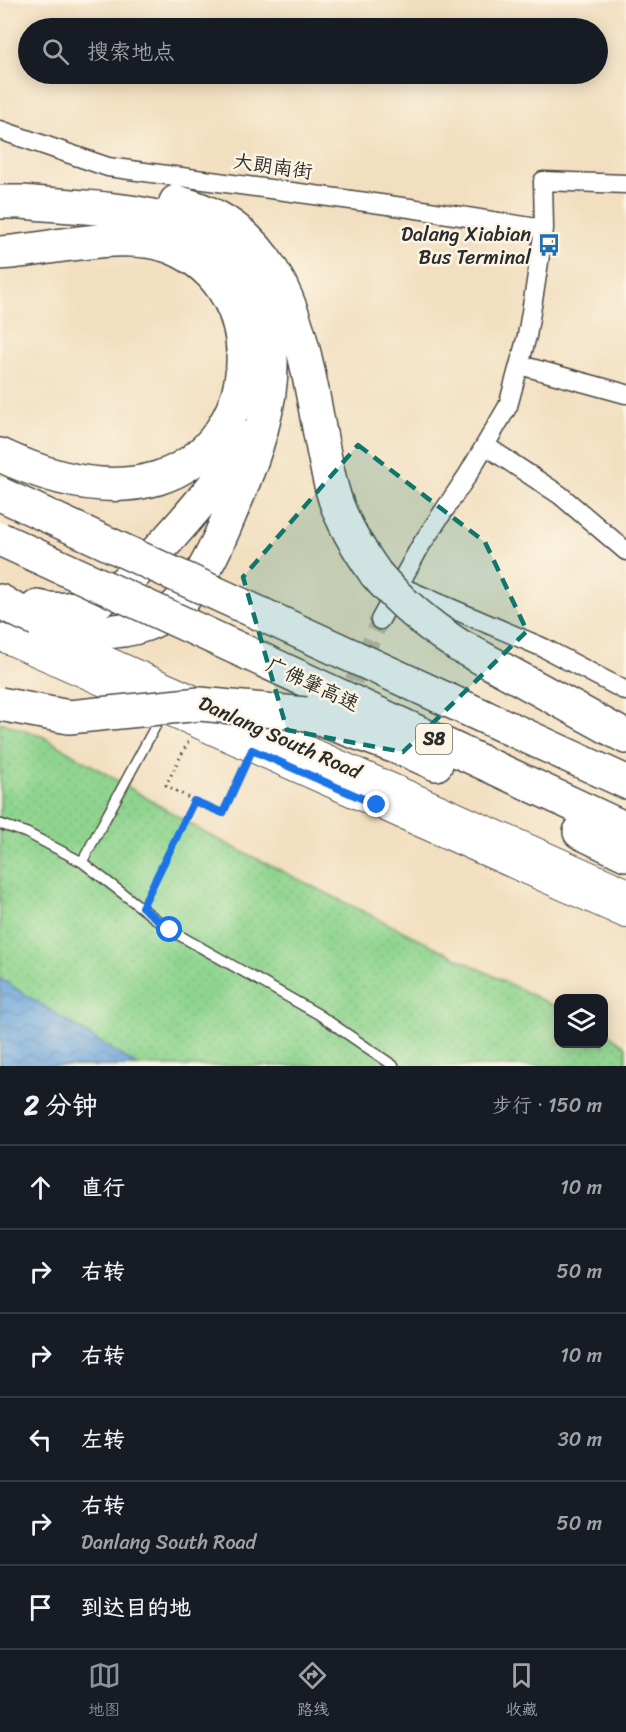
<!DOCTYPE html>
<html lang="zh">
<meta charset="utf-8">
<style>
:root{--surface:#171b24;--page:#20242c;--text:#f1f3f6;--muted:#9ea1a6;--line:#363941;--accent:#8c9099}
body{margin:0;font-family:Sriracha,"LXGW WenKai TC",sans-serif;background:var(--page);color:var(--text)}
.controls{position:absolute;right:18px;bottom:18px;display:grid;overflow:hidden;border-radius:12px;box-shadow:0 3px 15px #0003}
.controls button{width:54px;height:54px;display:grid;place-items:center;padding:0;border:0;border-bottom:2px solid var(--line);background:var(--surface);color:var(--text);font:30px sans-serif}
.stop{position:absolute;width:18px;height:18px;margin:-14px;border:4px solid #1a73e8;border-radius:50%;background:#fff}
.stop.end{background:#1a73e8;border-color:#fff;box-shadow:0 2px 6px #0008}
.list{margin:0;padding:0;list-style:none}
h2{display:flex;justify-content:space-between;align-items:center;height:78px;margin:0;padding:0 24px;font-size:26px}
h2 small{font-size:20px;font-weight:400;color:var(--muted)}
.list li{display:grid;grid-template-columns:39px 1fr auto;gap:18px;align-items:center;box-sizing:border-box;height:84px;padding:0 24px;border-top:2px solid var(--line)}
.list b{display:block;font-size:22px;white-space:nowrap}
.list p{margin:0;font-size:20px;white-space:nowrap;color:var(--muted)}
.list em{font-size:20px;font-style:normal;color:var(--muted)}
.icon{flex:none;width:33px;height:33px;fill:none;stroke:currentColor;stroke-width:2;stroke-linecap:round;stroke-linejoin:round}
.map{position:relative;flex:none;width:626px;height:1066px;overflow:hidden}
.search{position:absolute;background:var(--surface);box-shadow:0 3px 15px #0003;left:18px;right:18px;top:18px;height:66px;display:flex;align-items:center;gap:15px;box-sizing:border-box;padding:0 21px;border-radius:33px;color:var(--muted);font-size:22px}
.sheet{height:582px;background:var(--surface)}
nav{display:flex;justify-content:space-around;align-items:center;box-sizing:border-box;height:84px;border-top:2px solid var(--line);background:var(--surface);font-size:16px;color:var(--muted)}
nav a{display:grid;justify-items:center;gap:3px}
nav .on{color:var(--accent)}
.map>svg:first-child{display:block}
.park{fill:url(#park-dots);stroke:#5c805c;stroke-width:1.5}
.water{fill:url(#water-waves);stroke:#4c6883;stroke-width:1.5}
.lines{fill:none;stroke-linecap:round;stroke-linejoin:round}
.street-tunnel{stroke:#cabba2;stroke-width:18;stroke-dasharray:18 9;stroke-linecap:butt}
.lane-casing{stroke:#494641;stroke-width:12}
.street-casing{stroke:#494641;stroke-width:21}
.secondary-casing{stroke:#494641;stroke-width:28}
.highway-casing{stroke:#494641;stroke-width:36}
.path{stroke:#494641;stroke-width:3;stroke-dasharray:1.5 4.5;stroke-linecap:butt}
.lane{stroke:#fff;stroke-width:9}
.street{stroke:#fff;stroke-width:18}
.secondary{stroke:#fff;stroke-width:26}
.highway{stroke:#fff;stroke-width:33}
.highway-bridge-casing{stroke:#494641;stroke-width:36;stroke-linecap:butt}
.highway-bridge{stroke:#fff;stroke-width:33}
.route{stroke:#1a73e8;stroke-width:8}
.marked{fill:#0f766e;fill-opacity:0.2;stroke:#0f766e;stroke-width:4.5;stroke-dasharray:12 8;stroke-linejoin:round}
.labels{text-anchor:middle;stroke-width:5;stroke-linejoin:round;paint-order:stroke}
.shield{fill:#fcf5e5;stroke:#6a6863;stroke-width:1.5}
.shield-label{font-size:18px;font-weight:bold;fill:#2b2b2b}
.street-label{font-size:20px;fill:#2b2b2b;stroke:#fcf5e5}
.poi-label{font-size:20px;fill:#2b2b2b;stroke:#fcf5e5;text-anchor:end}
</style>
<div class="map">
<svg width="626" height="1066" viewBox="0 0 626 1066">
<defs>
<pattern id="park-dots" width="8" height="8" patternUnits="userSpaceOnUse" patternTransform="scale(1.5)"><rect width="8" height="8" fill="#8ed48e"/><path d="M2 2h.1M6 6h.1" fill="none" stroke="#7bb67b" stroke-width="1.8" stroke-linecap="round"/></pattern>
<pattern id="water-waves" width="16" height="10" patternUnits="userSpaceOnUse" patternTransform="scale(1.5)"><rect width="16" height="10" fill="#6ca5db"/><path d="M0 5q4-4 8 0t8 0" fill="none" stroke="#5987b2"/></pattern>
</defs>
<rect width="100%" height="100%" fill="#fcf5e5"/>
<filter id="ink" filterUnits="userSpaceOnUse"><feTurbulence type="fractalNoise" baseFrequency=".0167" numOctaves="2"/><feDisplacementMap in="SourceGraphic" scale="12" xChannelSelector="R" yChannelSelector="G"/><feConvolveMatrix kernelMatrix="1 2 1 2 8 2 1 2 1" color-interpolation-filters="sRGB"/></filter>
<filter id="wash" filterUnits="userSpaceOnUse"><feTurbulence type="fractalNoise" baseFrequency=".008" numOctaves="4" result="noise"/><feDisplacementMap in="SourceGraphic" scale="24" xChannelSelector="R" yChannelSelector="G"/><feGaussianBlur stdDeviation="1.35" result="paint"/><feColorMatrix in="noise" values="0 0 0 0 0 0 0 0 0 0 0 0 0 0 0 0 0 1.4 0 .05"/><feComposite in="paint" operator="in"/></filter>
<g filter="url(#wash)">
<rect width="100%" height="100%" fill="#f2dfc0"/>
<path class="park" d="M 0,722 L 44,737 L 209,835 L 558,1008 L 558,1044 L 604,1044 L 604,1030 L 626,1047 L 626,1066 L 0,1066 Z"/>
<path class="water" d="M 0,979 L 1,979 L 138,1066 L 0,1066 Z"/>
</g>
<g filter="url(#ink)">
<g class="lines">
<path class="street-tunnel" d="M 343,706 L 380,620"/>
<g class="lane-casing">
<path id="lane" d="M 0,824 L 27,833 L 82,862 L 170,930 L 318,1014 L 394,1066
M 82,862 L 162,714"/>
</g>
<g class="street-casing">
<path id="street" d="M 0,130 L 108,167 L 410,208 L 544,229
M 520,365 L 626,394
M 486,446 L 560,495 L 626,551
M 399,586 L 544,648 L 626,691
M 380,620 L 421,545 L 467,476 L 508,406 L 527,336 L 535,288 L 544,229 L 543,181 L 626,184"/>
</g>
<g class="secondary-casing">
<path id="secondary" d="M 42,631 L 626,891
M 0,637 L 626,915"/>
</g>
<g class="highway-casing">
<path id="highway" d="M 0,202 L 22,202 C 70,207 159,207 199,234 C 301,304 277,405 235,502 C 221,535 208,570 184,598 C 139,650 52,634 0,601
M 176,202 C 310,233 304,384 332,489 C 340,520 358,548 376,574
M 0,253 C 49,250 125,229 171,247 C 275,289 263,445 158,478 C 106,494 47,477 0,455
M 37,607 C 56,612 83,609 100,600 C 144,575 220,482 248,438
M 263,615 L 626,782
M 458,645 L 626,737
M 241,650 L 626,829
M 306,714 L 410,752 L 436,764
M 580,832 L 626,854"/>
</g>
<path class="path" d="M 194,801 L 223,813 L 244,767
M 147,897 L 194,801 L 166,785 L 188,742"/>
<use href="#lane" class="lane"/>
<use href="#street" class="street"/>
<use href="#secondary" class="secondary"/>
<use href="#highway" class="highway"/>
<g class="highway-bridge-casing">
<path id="highway-bridge" d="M 0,494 L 263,615
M 0,539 L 241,650
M 376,574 C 401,603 426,624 458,645
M 0,704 L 69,717 L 200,704 L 306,714"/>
</g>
<use href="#highway-bridge" class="highway-bridge"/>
</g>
</g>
<g class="lines" filter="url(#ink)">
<path class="route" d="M 170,930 L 142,907 L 194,801 L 223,813 L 252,750 L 377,805"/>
</g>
<path class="marked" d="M 358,445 L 485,542 L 527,631 L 403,752 L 287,730 L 243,577 Z"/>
<defs>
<g id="bus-bare" transform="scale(1.8)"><path d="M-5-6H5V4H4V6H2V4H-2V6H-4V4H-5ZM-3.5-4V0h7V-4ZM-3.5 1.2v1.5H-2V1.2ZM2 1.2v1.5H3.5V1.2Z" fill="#1f6fb2" stroke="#fcf5e5" stroke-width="2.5" paint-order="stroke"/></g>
</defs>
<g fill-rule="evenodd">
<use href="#bus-bare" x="549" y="245"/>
</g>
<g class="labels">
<rect class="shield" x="416" y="724" width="36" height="30" rx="4.5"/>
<g class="shield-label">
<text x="434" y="745">S8</text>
</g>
<g class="street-label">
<text transform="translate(273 166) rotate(8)" y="7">大朗南街</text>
<text transform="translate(313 684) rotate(25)" y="7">广佛肇高速</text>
<text transform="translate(280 737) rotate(24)" y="7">Danlang South Road</text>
</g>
<g class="poi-label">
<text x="531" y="241">Dalang Xiabian<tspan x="531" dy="23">Bus Terminal</tspan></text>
</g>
</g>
</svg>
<div class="controls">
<button><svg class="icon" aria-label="layers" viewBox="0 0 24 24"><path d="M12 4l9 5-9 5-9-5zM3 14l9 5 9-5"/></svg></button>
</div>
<div class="stop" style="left:170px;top:930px"></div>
<div class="stop end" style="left:377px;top:805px"></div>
<div class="search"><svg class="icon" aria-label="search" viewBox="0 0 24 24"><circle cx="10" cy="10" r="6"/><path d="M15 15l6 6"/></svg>搜索地点</div>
</div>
<section class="sheet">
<h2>2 分钟<small>步行 · 150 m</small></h2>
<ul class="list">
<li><svg class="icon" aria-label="ahead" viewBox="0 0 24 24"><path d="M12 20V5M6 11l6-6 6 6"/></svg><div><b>直行</b></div><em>10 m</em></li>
<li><svg class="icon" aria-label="right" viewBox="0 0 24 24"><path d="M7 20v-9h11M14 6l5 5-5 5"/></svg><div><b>右转</b></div><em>50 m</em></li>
<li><svg class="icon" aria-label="right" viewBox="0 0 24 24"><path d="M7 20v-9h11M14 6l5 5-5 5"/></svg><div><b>右转</b></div><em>10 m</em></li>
<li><svg class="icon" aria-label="left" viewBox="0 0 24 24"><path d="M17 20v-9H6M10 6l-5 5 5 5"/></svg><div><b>左转</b></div><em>30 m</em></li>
<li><svg class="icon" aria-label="right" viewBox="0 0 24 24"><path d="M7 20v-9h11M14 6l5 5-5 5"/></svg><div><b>右转</b><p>Danlang South Road</p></div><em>50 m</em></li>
<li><svg class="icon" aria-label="arrive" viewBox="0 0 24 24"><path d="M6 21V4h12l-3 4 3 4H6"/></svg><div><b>到达目的地</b></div></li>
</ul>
</section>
<nav>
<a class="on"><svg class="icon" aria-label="map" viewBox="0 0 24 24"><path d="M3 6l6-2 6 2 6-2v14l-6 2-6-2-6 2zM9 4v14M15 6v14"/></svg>地图</a>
<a><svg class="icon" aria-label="directions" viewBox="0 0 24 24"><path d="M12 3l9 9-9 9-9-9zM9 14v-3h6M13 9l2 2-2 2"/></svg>路线</a>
<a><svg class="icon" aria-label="saved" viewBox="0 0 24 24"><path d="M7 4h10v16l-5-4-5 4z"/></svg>收藏</a>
</nav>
